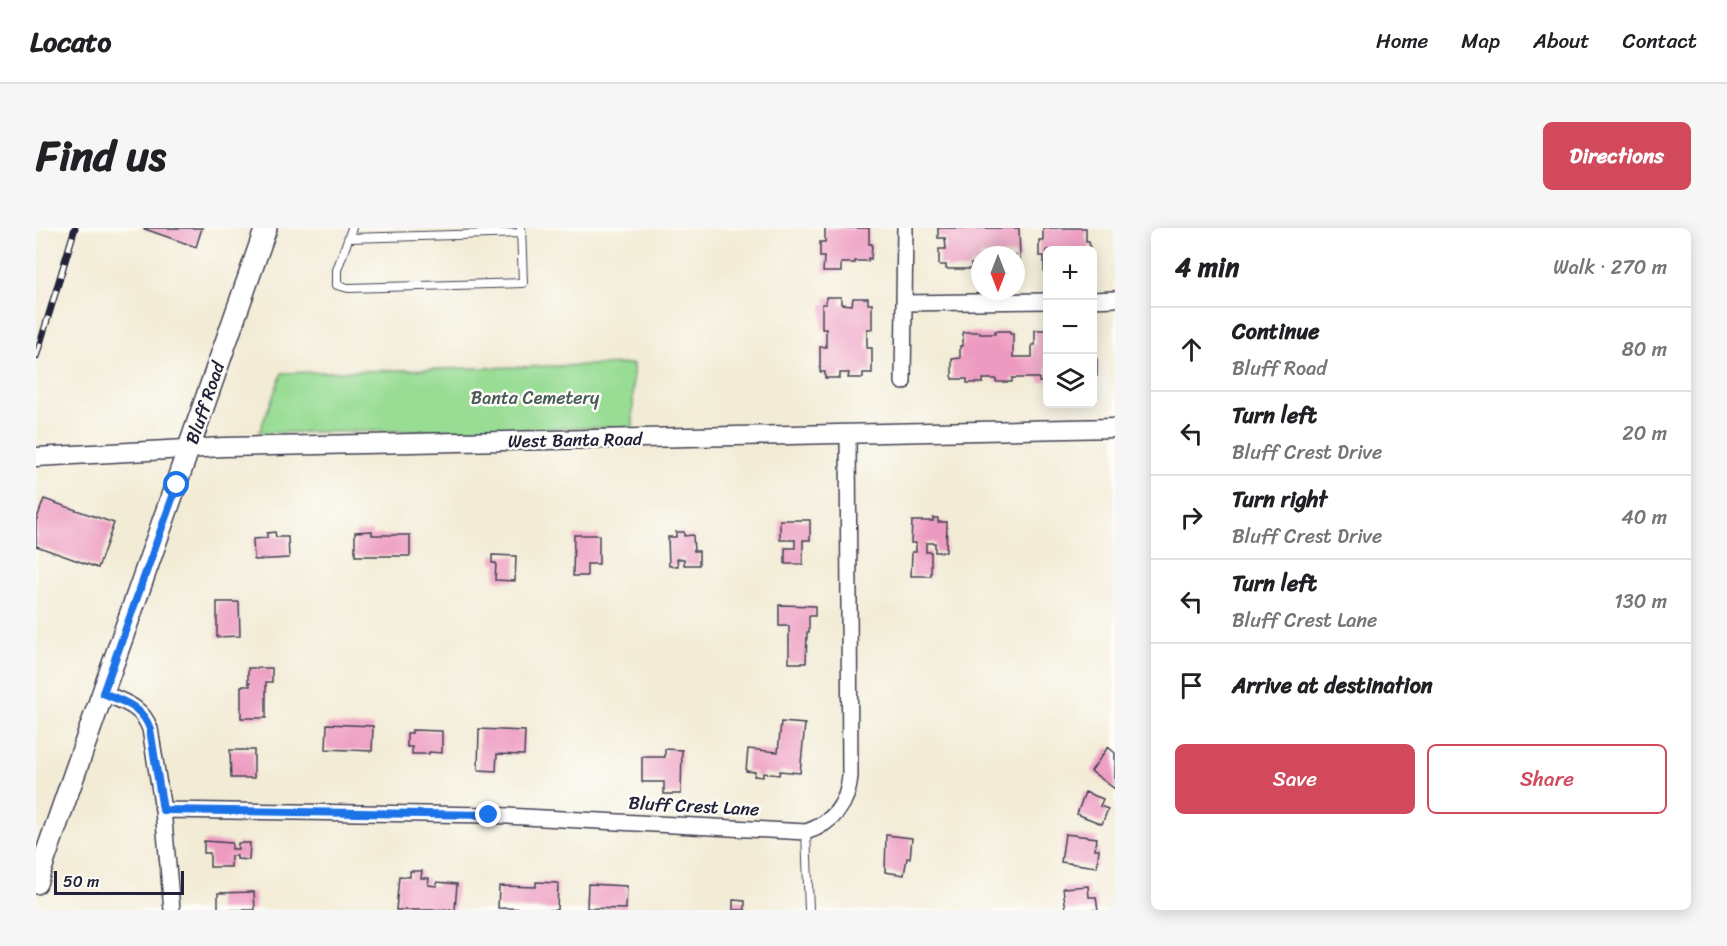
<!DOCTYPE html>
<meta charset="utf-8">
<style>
:root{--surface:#fff;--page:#f6f6f6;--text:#202124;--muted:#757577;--line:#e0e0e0;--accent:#d1495b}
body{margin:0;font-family:Sriracha,sans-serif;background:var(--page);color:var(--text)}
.controls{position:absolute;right:18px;top:18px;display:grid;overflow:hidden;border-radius:9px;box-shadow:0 3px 15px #0003}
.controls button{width:54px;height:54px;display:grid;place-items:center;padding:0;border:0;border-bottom:2px solid var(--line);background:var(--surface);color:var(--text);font:30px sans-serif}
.compass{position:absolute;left:935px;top:18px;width:54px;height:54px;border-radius:50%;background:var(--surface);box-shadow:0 3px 15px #0003;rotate:180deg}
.scale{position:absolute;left:18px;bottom:15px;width:130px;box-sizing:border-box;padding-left:6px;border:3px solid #22223b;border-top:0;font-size:16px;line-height:21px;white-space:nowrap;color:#22223b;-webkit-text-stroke:4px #fdfcf7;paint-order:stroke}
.stop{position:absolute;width:18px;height:18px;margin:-14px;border:4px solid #1a73e8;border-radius:50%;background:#fff}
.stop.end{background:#1a73e8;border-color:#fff;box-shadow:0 2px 6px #0008}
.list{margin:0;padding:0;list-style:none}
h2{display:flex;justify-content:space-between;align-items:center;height:78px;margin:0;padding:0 24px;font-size:26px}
h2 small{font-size:20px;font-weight:400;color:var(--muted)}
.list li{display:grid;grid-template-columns:39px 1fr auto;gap:18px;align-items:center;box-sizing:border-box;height:84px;padding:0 24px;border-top:2px solid var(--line)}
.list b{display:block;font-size:22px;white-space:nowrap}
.list p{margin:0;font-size:20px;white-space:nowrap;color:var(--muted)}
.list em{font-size:20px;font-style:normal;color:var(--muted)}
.actions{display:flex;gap:12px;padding:18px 24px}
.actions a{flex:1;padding:14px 0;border:2px solid var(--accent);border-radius:9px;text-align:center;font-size:21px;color:var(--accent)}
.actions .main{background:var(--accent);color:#fff}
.icon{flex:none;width:33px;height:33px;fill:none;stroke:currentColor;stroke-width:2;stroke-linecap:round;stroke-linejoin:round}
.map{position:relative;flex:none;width:1079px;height:682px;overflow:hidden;border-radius:9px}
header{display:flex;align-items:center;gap:36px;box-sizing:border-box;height:84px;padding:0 30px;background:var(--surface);border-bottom:2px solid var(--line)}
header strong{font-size:28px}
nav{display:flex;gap:33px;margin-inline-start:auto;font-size:21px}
.intro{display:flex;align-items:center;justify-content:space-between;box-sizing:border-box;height:144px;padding:0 36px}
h1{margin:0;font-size:42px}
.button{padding:15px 27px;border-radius:9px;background:var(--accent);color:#fff;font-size:21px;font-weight:700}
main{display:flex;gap:36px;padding:0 36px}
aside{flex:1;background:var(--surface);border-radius:9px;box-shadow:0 3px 15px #0003}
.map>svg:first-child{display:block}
.green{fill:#99dd95;stroke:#5e8068;stroke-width:1.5}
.building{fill:#ed9ac0}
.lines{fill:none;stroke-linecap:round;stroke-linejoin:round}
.service-casing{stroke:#414052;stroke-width:10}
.minor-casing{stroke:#414052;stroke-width:18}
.tertiary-casing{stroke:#414052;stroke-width:21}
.secondary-casing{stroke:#414052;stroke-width:24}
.service{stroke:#fff;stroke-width:8}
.minor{stroke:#fff;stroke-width:15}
.tertiary{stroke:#fff;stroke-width:18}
.secondary{stroke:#fff;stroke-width:21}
.rail-casing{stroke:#22223b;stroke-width:7}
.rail{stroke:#fdfcf7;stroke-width:4.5;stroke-dasharray:14;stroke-linecap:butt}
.route{stroke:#1a73e8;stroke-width:8}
.labels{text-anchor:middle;stroke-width:5;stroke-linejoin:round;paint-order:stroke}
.park-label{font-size:18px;fill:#465a56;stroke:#fdfcf7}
.street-label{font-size:18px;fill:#22223b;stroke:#fdfcf7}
</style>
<header>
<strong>Locato</strong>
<nav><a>Home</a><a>Map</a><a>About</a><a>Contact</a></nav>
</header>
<div class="intro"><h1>Find us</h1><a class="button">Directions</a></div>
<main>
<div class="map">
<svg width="1079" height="682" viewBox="0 0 1079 682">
<rect width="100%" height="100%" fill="#fdfcf7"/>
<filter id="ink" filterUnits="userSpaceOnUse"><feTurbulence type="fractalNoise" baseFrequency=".0167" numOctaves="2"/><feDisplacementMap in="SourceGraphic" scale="12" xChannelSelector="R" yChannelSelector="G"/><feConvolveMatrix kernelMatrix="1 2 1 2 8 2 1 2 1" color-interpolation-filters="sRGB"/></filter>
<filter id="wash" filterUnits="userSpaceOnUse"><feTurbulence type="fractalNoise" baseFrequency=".008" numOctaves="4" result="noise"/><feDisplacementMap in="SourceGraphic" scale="24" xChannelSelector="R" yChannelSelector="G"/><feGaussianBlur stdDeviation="1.35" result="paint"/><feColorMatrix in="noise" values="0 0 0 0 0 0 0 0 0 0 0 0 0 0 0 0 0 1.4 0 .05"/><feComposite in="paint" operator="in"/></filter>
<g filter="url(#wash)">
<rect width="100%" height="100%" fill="#f2ebd5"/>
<path class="green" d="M 597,136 L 597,199 L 223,205 L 246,145 Z"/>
<g id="blocks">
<path class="building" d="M 106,0 L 166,0 L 160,19 Z
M 789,0 L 833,0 L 833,16 L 836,16 L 835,31 L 832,30 L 832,33 L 819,33 L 819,35 L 805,35 L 805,44 L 787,44 L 788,29 L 784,29 L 784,14 L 789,14 Z
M 902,0 L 983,0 L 984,32 L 980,32 L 980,27 L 944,27 L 944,36 L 935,36 L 935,41 L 910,41 L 910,37 L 903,37 L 903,21 L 910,21 L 909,10 L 902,10 Z
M 1007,0 L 1050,0 L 1050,13 L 1053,13 L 1054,22 L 1011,22 L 1011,43 L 1008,43 L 1008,28 L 1003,28 L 1003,12 L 1007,12 Z
M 790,69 L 805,69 L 805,76 L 816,77 L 817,70 L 832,70 L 832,76 L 836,76 L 836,101 L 831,101 L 831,120 L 836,120 L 836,145 L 827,145 L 827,150 L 812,150 L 813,145 L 804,145 L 804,150 L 789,150 L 789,144 L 784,144 L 784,119 L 790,119 L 790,101 L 786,101 L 786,76 L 790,76 Z
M 999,102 L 1011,102 L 1011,154 L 1003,154 L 1003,150 L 976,150 L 976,154 L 960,154 L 960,151 L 947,151 L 947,155 L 931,155 L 931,151 L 916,151 L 916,131 L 924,130 L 924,118 L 927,118 L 927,104 L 944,104 L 944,106 L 959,106 L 959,103 L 974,103 L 974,106 L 977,106 L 977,129 L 996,129 L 996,117 L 999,117 Z
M 1056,131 L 1061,131 L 1061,148 L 1056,148 Z
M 8,271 L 78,295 L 62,340 L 0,318 L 0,293 Z
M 897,290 L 902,290 L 902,294 L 911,294 L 910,324 L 899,324 L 899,315 L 890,315 L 890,324 L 895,324 L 895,348 L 875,348 L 876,324 L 880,324 L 880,315 L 875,315 L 876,293 L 897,293 Z
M 744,292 L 774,292 L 774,312 L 767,312 L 767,336 L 749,336 L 749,320 L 759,320 L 759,312 L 744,312 Z
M 336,303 L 336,307 L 374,307 L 374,328 L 319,328 L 319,304 Z
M 239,304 L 240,309 L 252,309 L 253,330 L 218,332 L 217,311 L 231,310 L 231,305 Z
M 640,304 L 648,304 L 648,308 L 657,307 L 658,323 L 663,323 L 663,337 L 648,337 L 648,331 L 641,331 L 642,338 L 633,338 L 632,309 L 640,309 Z
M 538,307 L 563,307 L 563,336 L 551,336 L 551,348 L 537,348 Z
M 456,327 L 480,328 L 479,353 L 459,352 L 460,335 L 456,335 Z
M 181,374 L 203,374 L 204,408 L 181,409 Z
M 743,377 L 779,378 L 779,388 L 773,388 L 773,404 L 771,404 L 770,435 L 753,435 L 753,398 L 743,398 Z
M 212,440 L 236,440 L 236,454 L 230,454 L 230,490 L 205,490 L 205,458 L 214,458 L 214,455 L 212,455 Z
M 745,494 L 769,496 L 764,545 L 744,543 L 743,547 L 727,545 L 727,549 L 718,548 L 719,544 L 710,543 L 712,521 L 742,524 Z
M 291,496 L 337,498 L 336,523 L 290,521 Z
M 443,501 L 489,503 L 488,527 L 461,526 L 460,543 L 442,542 Z
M 376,502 L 406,503 L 406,525 L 393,524 L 393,526 L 376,526 L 376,519 L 371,519 L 371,505 L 376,505 Z
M 1072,519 L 1079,525 L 1079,561 L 1055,543 Z
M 629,521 L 646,522 L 645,566 L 628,566 L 628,554 L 606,554 L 606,529 L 629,529 Z
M 194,522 L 218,522 L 218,550 L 195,550 Z
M 1049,564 L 1067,571 L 1064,578 L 1072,581 L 1066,596 L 1041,586 Z
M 1029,606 L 1061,610 L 1059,621 L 1063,621 L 1061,639 L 1025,634 Z
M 850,607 L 876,610 L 874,630 L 871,630 L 868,647 L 849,644 Z
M 168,613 L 196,615 L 196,621 L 202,621 L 202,615 L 214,615 L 213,632 L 201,631 L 201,628 L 195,628 L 195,639 L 174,639 L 174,625 L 168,625 Z
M 374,643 L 386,643 L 385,650 L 393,650 L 392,657 L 401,658 L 401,654 L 421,656 L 419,682 L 360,682 L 363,648 L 374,649 Z
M 500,654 L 522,655 L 521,682 L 462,680 L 463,658 L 500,659 Z
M 552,656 L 591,658 L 590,681 L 551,680 Z
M 1052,658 L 1053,669 L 1060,669 L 1062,682 L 1030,682 L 1027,660 Z
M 218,664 L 219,682 L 182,682 L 182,665 Z
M 697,672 L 709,673 L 709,682 L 697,682 Z"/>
</g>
</g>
<g filter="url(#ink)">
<use href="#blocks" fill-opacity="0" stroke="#414052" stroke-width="1.5"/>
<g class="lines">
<g class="service-casing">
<path id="service" d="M 316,0 L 301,42 L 301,57 L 312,60 L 487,55 L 485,0
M 313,10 L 486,5
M 770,604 L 773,682"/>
</g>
<g class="minor-casing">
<path id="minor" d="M 1056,72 L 1079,71
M 868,75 L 1011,73
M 867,154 L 869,0
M 67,465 C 88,474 106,478 114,501 L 127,582 L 136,682
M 127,582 L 453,587 L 770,604 C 797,595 812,576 814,548 L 812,207"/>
</g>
<g class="tertiary-casing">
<path id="tertiary" d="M 0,229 L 187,219 L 1079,200"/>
</g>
<g class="secondary-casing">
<path id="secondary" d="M 0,655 L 230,0"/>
</g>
<use href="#service" class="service"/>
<use href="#minor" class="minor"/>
<use href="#tertiary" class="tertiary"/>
<use href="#secondary" class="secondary"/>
<g class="rail-casing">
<path id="rail" d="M 0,129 L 39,0"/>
</g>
<use href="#rail" class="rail"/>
</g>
</g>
<g class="lines" filter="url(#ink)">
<path class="route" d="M 141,257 L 67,465 C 88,474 106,478 114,501 L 127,582 L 453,587"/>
</g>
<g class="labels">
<g class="park-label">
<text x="499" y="176">Banta Cemetery</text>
</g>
<g class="street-label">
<text transform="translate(169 175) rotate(-71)" y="6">Bluff Road</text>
<text transform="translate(539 212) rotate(-1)" y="6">West Banta Road</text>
<text transform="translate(658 578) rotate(3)" y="6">Bluff Crest Lane</text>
</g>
</g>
</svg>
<div class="controls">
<button>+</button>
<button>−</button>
<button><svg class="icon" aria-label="layers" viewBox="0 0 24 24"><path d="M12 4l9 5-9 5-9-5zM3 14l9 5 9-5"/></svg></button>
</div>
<svg class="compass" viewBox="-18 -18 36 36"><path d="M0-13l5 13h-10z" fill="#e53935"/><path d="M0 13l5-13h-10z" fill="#757577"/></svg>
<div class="scale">50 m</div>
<div class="stop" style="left:141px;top:257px"></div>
<div class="stop end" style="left:453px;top:587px"></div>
</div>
<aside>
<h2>4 min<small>Walk · 270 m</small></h2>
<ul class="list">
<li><svg class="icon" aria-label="ahead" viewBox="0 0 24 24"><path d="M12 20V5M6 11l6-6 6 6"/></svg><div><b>Continue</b><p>Bluff Road</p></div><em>80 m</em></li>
<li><svg class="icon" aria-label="left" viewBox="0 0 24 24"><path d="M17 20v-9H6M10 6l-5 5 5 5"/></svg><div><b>Turn left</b><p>Bluff Crest Drive</p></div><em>20 m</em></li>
<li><svg class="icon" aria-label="right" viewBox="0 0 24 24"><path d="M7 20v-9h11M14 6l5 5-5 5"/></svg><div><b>Turn right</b><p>Bluff Crest Drive</p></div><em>40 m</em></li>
<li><svg class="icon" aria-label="left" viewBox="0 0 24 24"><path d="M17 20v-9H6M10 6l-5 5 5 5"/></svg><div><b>Turn left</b><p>Bluff Crest Lane</p></div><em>130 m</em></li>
<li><svg class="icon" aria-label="arrive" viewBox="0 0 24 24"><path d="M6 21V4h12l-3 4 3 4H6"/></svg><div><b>Arrive at destination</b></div></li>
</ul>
<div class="actions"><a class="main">Save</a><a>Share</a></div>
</aside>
</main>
